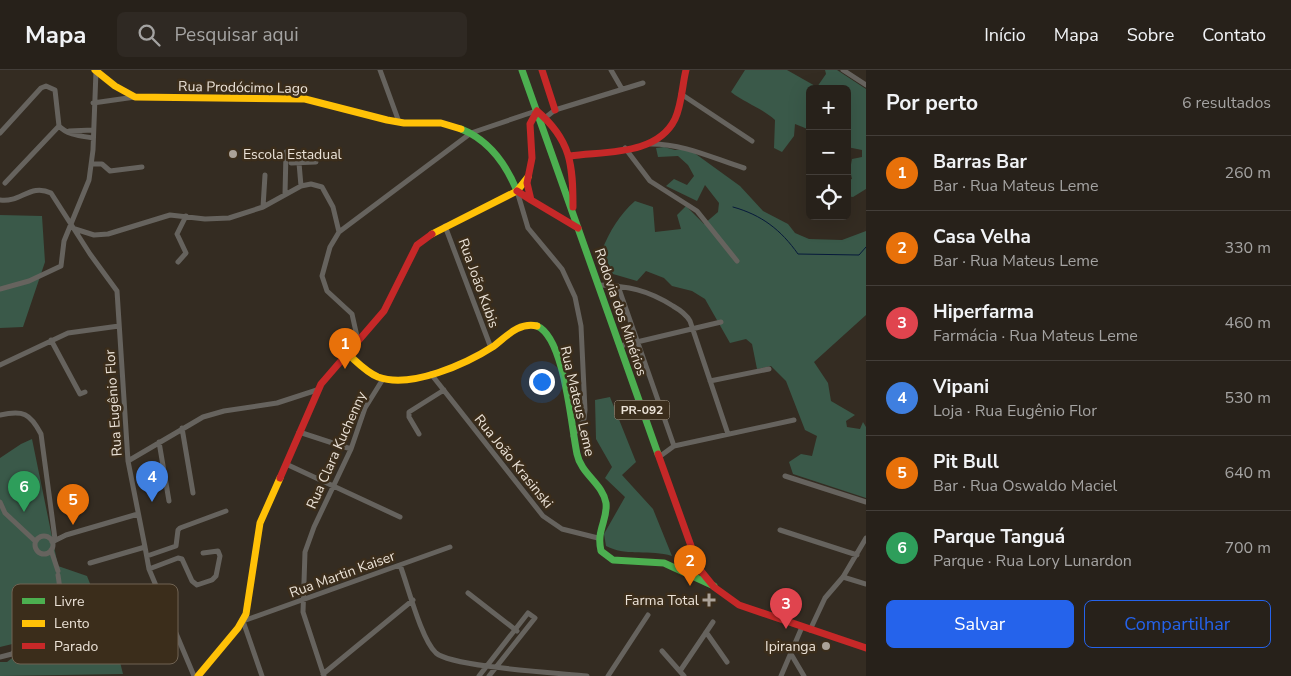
<!DOCTYPE html>
<html lang="pt">
<meta charset="utf-8">
<style>
:root{--surface:#27211a;--page:#2f2923;--text:#f1f3f6;--muted:#a4a3a2;--line:#433e39;--accent:#2563eb}
body{margin:0;font-family:"Nunito Sans",sans-serif;background:var(--page);color:var(--text)}
.controls{position:absolute;right:15px;top:15px;display:grid;overflow:hidden;border-radius:8px;box-shadow:0 5px 20px #0002}
.controls button{width:45px;height:45px;display:grid;place-items:center;padding:0;border:0;border-bottom:1px solid var(--line);background:var(--surface);color:var(--text);font:25px sans-serif}
.you{position:absolute;left:541px;top:311px;width:18px;height:18px;margin:-12px;border:4px solid #fff;border-radius:50%;background:#1a73e8;box-shadow:0 0 0 8px #1a73e833}
.badge{display:grid;place-items:center;width:32px;height:32px;border-radius:50%;background:var(--accent);color:#fff;font-size:16px;font-weight:700}
.pin{position:absolute;translate:-50% -41px;filter:drop-shadow(0 1px 2px #0008)}
.pin::after{content:'';position:absolute;top:26px;width:18px;height:15px;background:inherit;clip-path:polygon(0 0,100% 0,50% 100%)}
.list{margin:0;padding:0;list-style:none}
h2{display:flex;justify-content:space-between;align-items:center;height:65px;margin:0;padding:0 20px;font-size:21px}
h2 small{font-size:16px;font-weight:400;color:var(--muted)}
.list li{display:grid;grid-template-columns:32px 1fr auto;gap:15px;align-items:center;box-sizing:border-box;height:75px;padding:0 20px;border-top:1px solid var(--line)}
.list b{display:block;font-size:19px;white-space:nowrap}
.list p{margin:0;font-size:16px;white-space:nowrap;color:var(--muted)}
.list em{font-size:16px;font-style:normal;color:var(--muted)}
.actions{display:flex;gap:10px;padding:15px 20px}
.actions a{flex:1;padding:11px 0;border:1px solid var(--accent);border-radius:8px;text-align:center;font-size:18px;color:var(--accent)}
.actions .main{background:var(--accent);color:#fff}
.icon{flex:none;width:28px;height:28px;fill:none;stroke:currentColor;stroke-width:2;stroke-linecap:round;stroke-linejoin:round}
.map{position:relative;flex:none;width:866px;height:606px;overflow:hidden}
header{display:flex;align-items:center;gap:30px;box-sizing:border-box;height:70px;padding:0 25px;background:var(--surface);border-bottom:1px solid var(--line)}
header strong{font-size:24px}
nav{display:flex;gap:28px;margin-inline-start:auto;font-size:18px}
.search{width:350px;height:45px;background:var(--page);display:flex;align-items:center;gap:12px;box-sizing:border-box;padding:0 18px;border-radius:8px;color:var(--muted);font-size:19px}
main{display:flex}
aside{flex:1;background:var(--surface)}
.map>svg:first-child{display:block}
.green{fill:#3a5949}
.lines{fill:none;stroke-linecap:round;stroke-linejoin:round}
.stream{stroke:#06193b;stroke-width:1}
.street{stroke:#66635e;stroke-width:5}
.fast{stroke:#4caf50;stroke-width:7}
.slow{stroke:#ffc107;stroke-width:7}
.jam{stroke:#c62828;stroke-width:7}
.poi-dot{fill:#aba298;stroke:#3b2d1b;stroke-width:2}
.labels{text-anchor:middle;stroke-width:5;stroke-linejoin:round;paint-order:stroke}
.shield{fill:#3b2d1b;stroke:#b6ac9f;stroke-width:1}
.shield-label{font-size:12px;font-weight:bold;fill:#ebe2d7}
.street-label{font-size:14px;fill:#ebe2d7;stroke:#3b2d1b}
.poi-label{font-size:14px;fill:#ebe2d7;stroke:#3b2d1b;text-anchor:end}
.key{fill:#3b2d1b;stroke:#706353;stroke-width:1}
.key-label{font-size:14px;fill:#ebe2d7}
</style>
<header>
<strong>Mapa</strong>
<div class="search"><svg class="icon" aria-label="search" viewBox="0 0 24 24"><circle cx="10" cy="10" r="6"/><path d="M15 15l6 6"/></svg>Pesquisar aqui</div>
<nav><a>Início</a><a>Mapa</a><a>Sobre</a><a>Contato</a></nav>
</header>
<main>
<div class="map">
<svg width="866" height="606" viewBox="0 0 866 606">
<rect width="100%" height="100%" fill="#342c22"/>
<path class="green" d="M 745,0 L 787,0 L 817,17 L 826,4 L 825,0 L 837,0 L 866,19 L 866,119 L 853,127 L 847,126 L 847,110 L 852,109 L 850,100 L 852,89 L 862,87 L 862,80 L 847,77 L 847,19 L 810,19 L 810,60 L 795,54 L 794,66 L 782,82 L 774,78 L 775,50 C 762,38 745,33 731,22 Z
M 664,77 L 675,80 L 683,79 L 693,82 L 740,116 L 763,141 L 788,154 L 795,163 L 809,169 L 842,170 L 866,161 L 866,245 L 814,292 L 828,313 L 831,331 L 855,345 L 846,351 L 847,357 L 860,359 L 863,352 L 866,357 L 866,428 L 793,404 L 789,392 L 801,384 L 812,386 L 817,366 L 805,360 L 786,311 L 771,296 L 757,299 L 752,274 L 746,269 L 730,273 L 705,229 L 692,221 L 672,216 L 664,208 L 646,201 L 637,211 L 613,204 L 602,180 C 610,161 619,145 635,131 L 653,137 L 655,162 L 681,159 L 677,145 L 686,136 L 704,154 L 718,142 L 719,133 L 705,115 L 697,131 L 666,116 L 674,109 L 687,115 L 694,106 L 688,95 L 678,86 L 658,87 L 656,78 Z
M 0,145 L 42,146 L 45,192 L 23,257 L 0,258 Z
M 610,327 L 636,392 L 622,405 L 653,439 L 672,486 C 650,479 627,487 606,476 L 604,464 L 625,427 L 605,408 L 612,397 L 596,369 L 595,330 Z
M 32,369 L 58,496 L 87,506 L 107,556 L 66,561 L 0,577 L 0,388 L 21,374 Z
M 70,566 L 119,588 L 123,604 L 0,606 L 0,592 L 7,592 L 33,572 Z"/>
<g class="lines">
<path class="stream" d="M 733,137 C 762,145 781,160 798,184 L 859,185 L 866,177"/>
<path class="street" d="M 380,0 L 399,52
M 611,0 L 622,19
M 843,0 L 866,15
M 681,24 L 752,71
M 93,33 L 135,27
M 546,47 L 555,40 L 643,13
M 69,61 L 93,60
M 0,63 L 41,18 L 46,16 L 55,20 L 59,56 C 67,65 82,66 93,68
M 651,74 C 685,74 712,88 744,98
M 625,78 L 650,111 L 697,141 L 737,191
M 291,93 L 316,92
M 299,93 L 301,116
M 92,94 L 102,94 L 110,101 L 142,97
M 5,113 L 59,56
M 517,121 L 528,158 L 562,199 L 575,227 L 581,256 L 585,340 L 584,349 L 573,366
M 285,124 L 286,82
M 0,130 C 21,133 30,113 51,123 L 90,184 L 117,221 L 128,391 L 145,477 L 149,499 L 194,606
M 263,137 L 265,105
M 445,156 L 491,278
M 75,159 L 94,165 L 108,164 L 170,145 L 205,149 L 229,148 L 263,137 L 301,116 L 311,114 L 322,117 L 333,137 L 339,162 L 330,177 L 322,206 L 327,221 L 352,244 L 358,271
M 339,162 L 471,63 L 536,41
M 178,192 L 186,183 L 177,164 L 186,146
M 599,215 C 628,216 648,220 673,236 C 680,240 686,244 690,251 L 728,364
M 618,216 L 674,376
M 0,219 L 29,211 L 61,196 L 64,171 L 89,110 L 93,80 L 96,1
M 51,270 L 80,324 L 85,322
M 620,276 L 721,252
M 0,295 L 68,263 L 119,256
M 431,304 L 543,446 L 562,459 L 598,468
M 710,311 L 769,299
M 0,345 C 23,340 30,343 41,364 L 55,469
M 182,358 L 193,423
M 299,362 L 351,379
M 419,364 L 409,347 L 409,342 L 444,320
M 159,372 L 169,431
M 659,387 L 674,376 L 794,350
M 128,391 L 203,347 L 224,341 L 277,333 L 317,320
M 286,394 L 400,447
M 785,406 L 866,432
M 0,432 L 5,443 L 35,471
M 780,460 L 857,485
M35 475a9 9 0 1 1 18 0a9 9 0 1 1-18 0Z
M 52,472 L 66,465 L 138,444
M 51,480 L 58,501
M 147,486 L 176,476 L 178,460 L 180,458 L 226,441
M 90,493 L 145,477
M 400,495 C 408,516 421,569 436,583 C 452,597 560,603 587,606
M 149,499 L 178,488 L 182,489 L 192,511 L 197,515 L 212,510 L 216,506 L 220,486 L 218,481 L 203,483
M 58,505 L 61,526
M 843,507 L 866,514
M41 534a12 12 0 1 1 24 0a12 12 0 1 1-24 0Z
M 468,523 L 517,561
M 123,540 L 161,526
M 40,559 L 44,543
M 810,560 L 825,528 L 843,507 L 866,468
M 706,562 L 727,592
M 128,570 L 172,552
M 662,581 L 684,606
M 791,584 L 804,606
M 0,587 L 12,584 L 29,566 L 57,546
M 680,601 L 713,552
M 323,604 L 413,530
M 262,606 L 243,551 L 450,477
M 324,606 L 303,542 L 305,482 L 314,457 L 351,379 L 365,338 L 383,309
M 479,606 L 528,543 L 535,548 L 489,606
M 608,606 L 648,545
M 781,606 L 802,557"/>
<path class="fast" d="M 522,0 L 658,384
M 461,59 C 489,70 506,94 517,121
M 537,256 C 565,268 571,356 577,384 C 581,404 603,414 606,433 C 608,450 596,460 601,481 L 613,490 L 664,493 L 714,516"/>
<path class="slow" d="M 95,0 L 115,16 L 135,27 L 305,29 L 387,50 L 404,53 L 441,53 L 461,59
M 432,164 L 517,121 L 528,107
M 348,284 C 357,292 366,302 378,307 C 411,319 466,294 494,276 C 507,266 519,252 537,256
M 198,606 L 238,558 L 246,544 L 260,453 L 280,408"/>
<path class="jam" d="M 542,0 L 555,40
M 537,41 L 530,54 L 532,88 L 527,113 L 531,130 L 578,158
M 537,41 C 571,70 573,95 573,137
M 570,86 C 604,81 657,86 675,49 C 682,34 682,16 686,0
M 517,121 L 531,130
M 658,384 L 695,487 L 701,501 L 714,517 L 739,535 L 866,578
M 280,408 L 321,314 L 384,241 L 417,175 L 432,164"/>
</g>
<g class="poi-dot">
<circle cx="233" cy="84" r="5"/>
<path d="M706.5 522.5h5v5h5v5h-5v5h-5v-5h-5v-5h5z"/>
<circle cx="826" cy="576" r="5"/>
</g>
<g class="labels">
<rect class="shield" x="614.5" y="330.5" width="55" height="19" rx="4"/>
<g class="shield-label">
<text x="642" y="344">PR-092</text>
</g>
<g class="street-label">
<text transform="translate(243 17) rotate(1)" y="5">Rua Prodócimo Lago</text>
<text transform="translate(479 213) rotate(70)" y="5">Rua João Kubis</text>
<text transform="translate(621 242) rotate(71)" y="5">Rodovia dos Minérios</text>
<text transform="translate(578 331) rotate(77)" y="5">Rua Mateus Leme</text>
<text transform="translate(113 333) rotate(-94)" y="5">Rua Eugênio Flor</text>
<text transform="translate(336 380) rotate(-66)" y="5">Rua Clara Kuchenny</text>
<text transform="translate(514 391) rotate(51)" y="5">Rua João Krasinski</text>
<text transform="translate(342 504) rotate(-20)" y="5">Rua Martin Kaiser</text>
</g>
<g class="poi-label">
<text x="243" y="89" text-anchor="start">Escola Estadual</text>
<text x="699" y="535">Farma Total</text>
<text x="816" y="581">Ipiranga</text>
</g>
</g>
<rect x="12" y="514" width="166" height="80" rx="8" class="key"/>
<rect x="22" y="528" width="23" height="6" fill="#4caf50"/>
<rect x="22" y="550" width="23" height="7" fill="#ffc107"/>
<rect x="22" y="573" width="23" height="6" fill="#c62828"/>
<g class="key-label">
<text x="54" y="536">Livre</text>
<text x="54" y="558">Lento</text>
<text x="54" y="581">Parado</text>
</g>
</svg>
<div class="controls">
<button>+</button>
<button>−</button>
<button><svg class="icon" aria-label="locate" viewBox="0 0 24 24"><circle cx="12" cy="12" r="6"/><path d="M12 2v4M12 18v4M2 12h4M18 12h4"/></svg></button>
</div>
<div class="you"></div>
<div class="pin badge" style="left:345px;top:299px;background:#e8710a">1</div>
<div class="pin badge" style="left:690px;top:516px;background:#e8710a">2</div>
<div class="pin badge" style="left:786px;top:559px;background:#e0444e">3</div>
<div class="pin badge" style="left:152px;top:432px;background:#3f7fe0">4</div>
<div class="pin badge" style="left:73px;top:455px;background:#e8710a">5</div>
<div class="pin badge" style="left:24px;top:442px;background:#2e9e5b">6</div>
</div>
<aside>
<h2>Por perto<small>6 resultados</small></h2>
<ul class="list">
<li><span class="badge" style="background:#e8710a">1</span><div><b>Barras Bar</b><p>Bar · Rua Mateus Leme</p></div><em>260 m</em></li>
<li><span class="badge" style="background:#e8710a">2</span><div><b>Casa Velha</b><p>Bar · Rua Mateus Leme</p></div><em>330 m</em></li>
<li><span class="badge" style="background:#e0444e">3</span><div><b>Hiperfarma</b><p>Farmácia · Rua Mateus Leme</p></div><em>460 m</em></li>
<li><span class="badge" style="background:#3f7fe0">4</span><div><b>Vipani</b><p>Loja · Rua Eugênio Flor</p></div><em>530 m</em></li>
<li><span class="badge" style="background:#e8710a">5</span><div><b>Pit Bull</b><p>Bar · Rua Oswaldo Maciel</p></div><em>640 m</em></li>
<li><span class="badge" style="background:#2e9e5b">6</span><div><b>Parque Tanguá</b><p>Parque · Rua Lory Lunardon</p></div><em>700 m</em></li>
</ul>
<div class="actions"><a class="main">Salvar</a><a>Compartilhar</a></div>
</aside>
</main>
